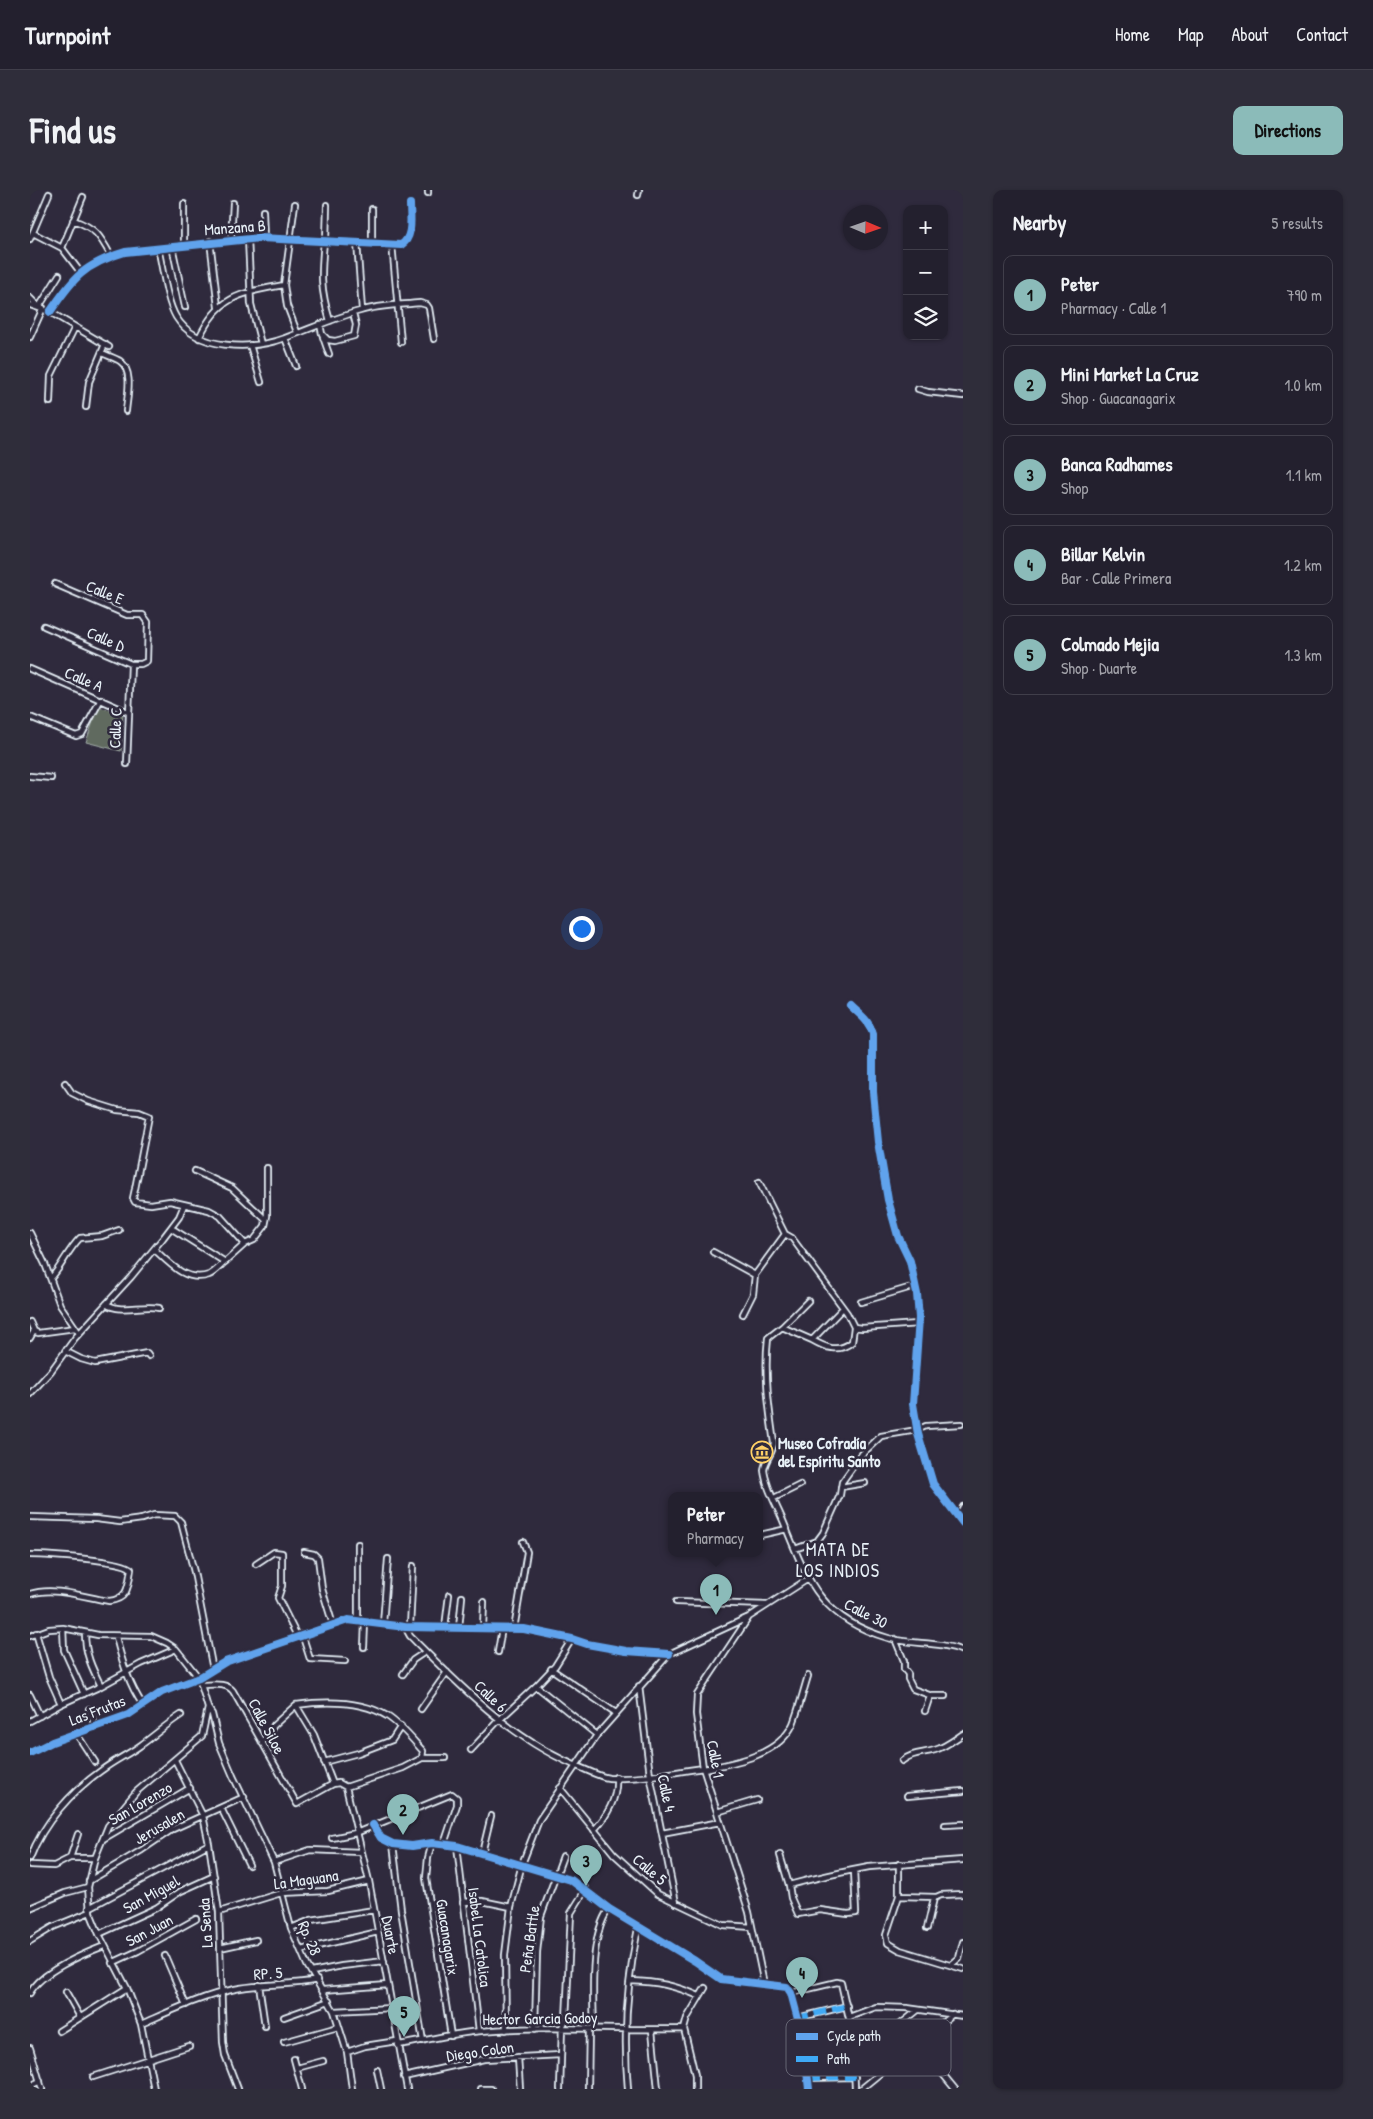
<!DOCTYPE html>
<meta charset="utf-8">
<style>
:root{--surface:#23202e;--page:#2f2d3a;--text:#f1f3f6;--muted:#a3a3aa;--line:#403e4a;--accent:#8bbbb9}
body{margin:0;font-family:"Patrick Hand",sans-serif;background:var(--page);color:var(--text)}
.controls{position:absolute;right:15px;top:15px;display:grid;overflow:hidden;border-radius:10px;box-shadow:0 1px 4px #0004}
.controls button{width:45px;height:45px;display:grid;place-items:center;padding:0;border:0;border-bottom:1px solid var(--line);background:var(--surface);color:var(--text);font:25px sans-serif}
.compass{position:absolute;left:813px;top:15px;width:45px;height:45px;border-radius:50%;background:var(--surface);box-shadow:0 1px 4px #0004;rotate:92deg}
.you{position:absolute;left:551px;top:738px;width:18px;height:18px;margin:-12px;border:4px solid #fff;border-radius:50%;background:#1a73e8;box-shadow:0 0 0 8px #1a73e833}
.badge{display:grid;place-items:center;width:32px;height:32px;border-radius:50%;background:var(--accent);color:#111;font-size:16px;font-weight:700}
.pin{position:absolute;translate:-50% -41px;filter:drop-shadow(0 1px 2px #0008)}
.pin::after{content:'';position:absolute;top:26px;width:18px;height:15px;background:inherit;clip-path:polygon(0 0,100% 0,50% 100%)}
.popup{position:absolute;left:638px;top:1302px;width:95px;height:65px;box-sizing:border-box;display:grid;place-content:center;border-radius:10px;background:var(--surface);filter:drop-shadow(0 1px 4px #0005);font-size:16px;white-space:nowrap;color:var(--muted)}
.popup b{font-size:19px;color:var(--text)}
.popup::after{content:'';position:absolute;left:50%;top:100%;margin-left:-10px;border:10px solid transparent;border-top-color:var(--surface)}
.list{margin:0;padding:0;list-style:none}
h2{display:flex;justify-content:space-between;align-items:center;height:65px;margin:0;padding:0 20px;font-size:21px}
h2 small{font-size:16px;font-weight:400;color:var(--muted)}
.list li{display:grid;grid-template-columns:32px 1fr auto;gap:15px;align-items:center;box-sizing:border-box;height:80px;margin:0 10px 10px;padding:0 10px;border:1px solid var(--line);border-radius:10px}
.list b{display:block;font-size:19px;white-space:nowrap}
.list p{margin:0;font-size:16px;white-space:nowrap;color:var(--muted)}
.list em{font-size:16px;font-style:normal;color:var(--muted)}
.icon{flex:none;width:28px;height:28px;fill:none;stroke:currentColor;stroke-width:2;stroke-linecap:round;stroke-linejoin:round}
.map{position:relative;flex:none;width:933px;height:1899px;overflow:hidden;border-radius:10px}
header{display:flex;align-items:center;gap:30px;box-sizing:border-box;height:70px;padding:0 25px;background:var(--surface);border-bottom:1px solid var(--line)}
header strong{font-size:24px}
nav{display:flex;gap:28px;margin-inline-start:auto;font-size:18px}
.intro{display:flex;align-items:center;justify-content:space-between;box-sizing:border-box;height:120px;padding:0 30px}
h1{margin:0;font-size:35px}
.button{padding:12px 22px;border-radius:10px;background:var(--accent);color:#111;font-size:18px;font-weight:700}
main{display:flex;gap:30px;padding:0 30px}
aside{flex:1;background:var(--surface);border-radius:10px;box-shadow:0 1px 4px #0004}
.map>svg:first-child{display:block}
.green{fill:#606a5e;stroke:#a4aeab}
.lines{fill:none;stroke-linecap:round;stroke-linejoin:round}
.minor-casing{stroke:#e8f1f8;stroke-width:8}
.minor{stroke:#2f2a3d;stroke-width:4.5}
.quiet{stroke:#3fa9f5;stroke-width:6;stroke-dasharray:12 6;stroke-linecap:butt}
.cycleway-casing{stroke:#2f2a3d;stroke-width:11}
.cycleway{stroke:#60a3ed;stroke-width:8}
.labels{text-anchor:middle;stroke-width:5;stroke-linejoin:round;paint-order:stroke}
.street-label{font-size:16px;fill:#e8f1f8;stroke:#2f2a3d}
.poi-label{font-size:16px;font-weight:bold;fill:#e8f1f8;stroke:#2f2a3d;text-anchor:start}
.neighbourhood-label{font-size:18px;letter-spacing:1px;fill:#e8f1f8;stroke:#2f2a3d}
.key{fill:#2f2a3d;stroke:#666675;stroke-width:1}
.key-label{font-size:14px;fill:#e8f1f8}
</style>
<header>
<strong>Turnpoint</strong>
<nav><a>Home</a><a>Map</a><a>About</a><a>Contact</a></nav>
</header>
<div class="intro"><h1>Find us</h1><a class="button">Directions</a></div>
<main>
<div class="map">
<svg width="933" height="1899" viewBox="0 0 933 1899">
<rect width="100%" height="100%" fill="#2f2a3d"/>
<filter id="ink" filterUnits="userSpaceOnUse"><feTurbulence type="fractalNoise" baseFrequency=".02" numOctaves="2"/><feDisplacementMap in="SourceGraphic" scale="10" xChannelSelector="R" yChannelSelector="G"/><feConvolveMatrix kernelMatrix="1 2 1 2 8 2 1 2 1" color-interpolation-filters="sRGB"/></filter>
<g filter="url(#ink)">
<path class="green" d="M 68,517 L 93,523 L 91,561 L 56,552 Z"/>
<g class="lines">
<g class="minor-casing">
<path id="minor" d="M 398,0 L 398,3
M 608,5 L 609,0
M 154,14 L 154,55
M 265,14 L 254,95 L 257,116 L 267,142
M 233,21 L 234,48
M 43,30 C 66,38 70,46 81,66
M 3,43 L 32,58 L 51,83
M 218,48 L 221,114 L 231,154
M 0,49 L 19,4
M 201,50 L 203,13
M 180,51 L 188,117
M 294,51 C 291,84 290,98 300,131
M 296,51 L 297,15
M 327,52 L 332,120
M 342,53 L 342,19
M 362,54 L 371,152
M 142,56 L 155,117
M 32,58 L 53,7
M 128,58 C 133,78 136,110 146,127 C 167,161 222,160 255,148 C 280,139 304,128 330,121 C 349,115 370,115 390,113 L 397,115 L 399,118 L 404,149
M 0,108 L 9,117
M 0,115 L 20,122 L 79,157
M 9,117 L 29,85
M 20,122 C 43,88 54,74 95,62 L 230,48 L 371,55 C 384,47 380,27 380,14
M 290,134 L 292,144 L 298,150 L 305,151 L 324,146 L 326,135 L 323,123
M 0,147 L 13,118
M 293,147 L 299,164
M 169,148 C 189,105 211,103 254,95
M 255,148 L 266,176
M 220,155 L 231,192
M 72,163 C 78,166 85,168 90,171 C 104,181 97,207 96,221
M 888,199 L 898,202 L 933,206
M 20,212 L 21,186 L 45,137
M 56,217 L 59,192 L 75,154
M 14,436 L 101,474 L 111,474 L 117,471 L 118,432 L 113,425 L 97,425 L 25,394
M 0,479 L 98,522
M 0,527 L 46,546 L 52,544 L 71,509
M 97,574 L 101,474
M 0,586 L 21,588
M 821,816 C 831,826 839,830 843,844 L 843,902 L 848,952 L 858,1010 L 868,1046 L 880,1071 L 887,1104 L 889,1128 L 883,1214 L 888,1244 L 903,1294 L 933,1333
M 35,893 L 42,903 L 58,911 L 87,920 L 109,922 L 119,926 L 105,999 L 103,1008 L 105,1012 L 121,1014 L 140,1011 L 179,1020 L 190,1026 L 215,1054
M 165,981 L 202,998 L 236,1030
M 729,992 L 755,1044 L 762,1048 L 817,1123 L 824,1137 L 832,1138 L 888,1134
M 141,1038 L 195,1072 L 215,1054 L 224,1050 L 235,1036 L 237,1026 L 237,978
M 0,1043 L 15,1074 L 30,1115 L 49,1143
M 124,1059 C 139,1073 156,1093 179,1085 C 184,1083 190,1076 195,1072
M 683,1062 L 725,1085
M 21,1088 C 32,1076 38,1060 50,1048 L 72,1046 L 89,1040
M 778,1111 L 752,1137 L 782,1150
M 831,1112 L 885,1096
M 76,1114 C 92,1124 112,1114 129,1118
M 813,1118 L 782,1150 C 796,1158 808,1163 822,1152 L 824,1137
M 713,1124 L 723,1104 L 725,1085 L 755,1044
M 0,1132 L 4,1141 L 8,1143 L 45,1138
M 752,1137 L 738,1148 C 734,1183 739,1219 744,1253 C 743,1263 735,1270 734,1280 C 736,1298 747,1316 754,1333 C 778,1392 791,1429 858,1448 C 883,1455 909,1451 933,1461
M 0,1148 L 4,1141
M 35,1161 L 51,1169 L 65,1173 L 117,1163 L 119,1166
M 0,1204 L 21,1181 L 45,1148 L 101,1087 L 133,1048 L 149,1027 L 154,1015
M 811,1297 L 835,1293
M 744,1308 L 770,1295
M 0,1327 L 66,1329 L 90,1332 L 112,1329 L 124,1325 L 145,1326 L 151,1332 L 164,1382 L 183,1480
M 928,1327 L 933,1317
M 730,1345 L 757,1339
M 328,1354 L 328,1431
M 765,1359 L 787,1351 L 793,1343 L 810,1305 L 812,1292 L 832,1264 L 851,1246 L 887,1240 L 896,1236 L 931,1234
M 274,1362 L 284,1364 L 288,1368 L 292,1399 L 303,1435
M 0,1365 C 15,1365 94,1370 101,1379 C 98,1396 99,1409 79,1411 C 54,1407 24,1396 0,1404
M 226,1374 L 244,1362 L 252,1363 L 252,1396 L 248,1408 L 267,1446
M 646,1412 L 737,1415
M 353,1434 L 358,1369
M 375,1437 L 380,1446 C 432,1498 484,1552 554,1579 C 561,1582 571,1587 579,1588 C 610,1590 643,1582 673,1578
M 380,1437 L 383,1376
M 415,1437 L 419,1405
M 33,1438 L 34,1460 L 54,1504
M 429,1438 L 432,1407
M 453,1438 L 454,1412
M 484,1439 L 497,1362 L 493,1352
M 6,1443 L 19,1487 L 31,1514
M 55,1443 C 55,1464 62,1478 71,1496
M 272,1444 L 280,1469 L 315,1471
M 0,1446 L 19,1439 L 33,1438 L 68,1445 L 121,1446 L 137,1453 L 146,1459 L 169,1488 L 178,1518 L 182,1524 L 189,1553 L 203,1586 L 244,1672 L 261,1738 L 277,1775 L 304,1821 L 317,1862 L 322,1899
M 86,1447 C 92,1471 99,1495 113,1515
M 865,1449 L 874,1471 L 874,1479 L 878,1484 L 878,1489 L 883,1499 L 902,1506 L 915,1506
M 334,1457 L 335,1432
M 468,1462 L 472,1438
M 521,1479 L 586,1523
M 373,1484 L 383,1470 L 395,1462
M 171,1495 C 182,1495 196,1492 203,1501 L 267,1614 L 303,1594 L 309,1593 L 316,1597 L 373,1578 L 392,1568 L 415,1568
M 506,1496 L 567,1545
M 609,1496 L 620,1585 L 646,1713
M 0,1505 L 10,1526
M 266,1515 C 295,1511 330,1510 357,1526 C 371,1535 382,1549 393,1561 L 392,1568
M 59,1519 L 65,1537
M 391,1519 L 417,1482
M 895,1521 L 900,1506
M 0,1531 L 31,1514 L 71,1496 L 111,1474 L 146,1459
M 46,1543 L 65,1572
M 232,1553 L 244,1535 L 266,1515 L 284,1545 L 303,1594
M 441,1560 L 466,1533 L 506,1496 L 525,1476 L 542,1449
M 0,1563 L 22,1552 L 98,1525 L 132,1502 L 169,1488 L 195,1472 L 318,1430 L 375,1437 L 494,1439 L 542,1449 L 557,1454 L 596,1461 L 639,1464
M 145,1570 L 173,1626 L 179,1654 L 189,1722 L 193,1852 L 195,1865 L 208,1899
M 872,1571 C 883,1562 892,1564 905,1560 C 915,1557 924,1550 933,1544
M 294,1572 L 328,1563 L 362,1550 L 371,1536
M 674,1579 C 704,1573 748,1566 763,1534 C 769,1519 773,1502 778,1486
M 316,1597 L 339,1691 L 377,1899
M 530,1598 L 584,1664 L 628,1704 L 693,1735 L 722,1737
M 877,1606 L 933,1601
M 191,1618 L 219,1675
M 687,1622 L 727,1610
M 343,1635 L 351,1648 L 363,1654 L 382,1656 L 402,1653 L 427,1656 L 541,1690 L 579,1719 L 665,1771 L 691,1789 L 757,1797 L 761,1803 L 773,1848 L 779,1899
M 915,1635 L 933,1634
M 564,1640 C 578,1625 588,1608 586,1587
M 632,1643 L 690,1632
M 302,1648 L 326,1643 L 422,1604 L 427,1608 L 427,1615 L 414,1654
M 73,1649 L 160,1598
M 402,1653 L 398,1668 L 396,1688 L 421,1846
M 363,1654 L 371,1720 L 393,1851
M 427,1656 L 449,1841
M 452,1663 L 461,1626
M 750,1665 L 759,1695
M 0,1668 C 13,1633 42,1601 72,1580 C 85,1570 99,1564 111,1555 C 125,1545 137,1534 151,1525
M 40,1668 L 48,1644
M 244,1672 L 280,1660 L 331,1662
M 869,1674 L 869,1706 L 856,1745 L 858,1753 L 870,1760 L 933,1779
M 0,1675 L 24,1676 L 40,1668 L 65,1668
M 824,1680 L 826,1723 L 818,1724 L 790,1720 L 768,1724 L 761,1708 L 759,1695 C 785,1688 812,1682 839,1677 L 933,1670
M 59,1691 L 112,1660 L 143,1639 L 214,1607
M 869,1706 L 906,1707
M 433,1712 L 452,1711 L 481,1717
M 0,1718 L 35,1703 L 58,1697
M 59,1718 L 179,1654
M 189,1722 L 251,1703 L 298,1701 L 339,1691
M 261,1738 L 281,1730 L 344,1720
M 897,1738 L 904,1708 L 911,1705 L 933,1704
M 69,1744 L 126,1718 L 151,1701 L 184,1686
M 0,1751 L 23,1737 L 60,1722
M 190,1758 L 226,1750
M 271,1760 L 348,1742
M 135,1766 L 156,1815
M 82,1773 L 108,1761 L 166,1729
M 921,1775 L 929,1768 L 933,1752
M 282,1782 L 312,1776 L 354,1771
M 600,1791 C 627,1792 644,1795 669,1806
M 734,1794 L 719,1722 L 673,1578 L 666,1524 L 667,1505 L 719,1427 L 778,1389
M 229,1795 L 235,1836
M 293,1800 L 358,1795
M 36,1802 L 50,1827
M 0,1803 C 11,1782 53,1764 74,1756
M 761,1803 L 807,1792 L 811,1793 L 823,1846 L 825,1899
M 304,1821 L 362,1818
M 254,1827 L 299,1811
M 819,1827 L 846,1817 L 877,1818 L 933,1826
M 767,1828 L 817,1816
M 111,1834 C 141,1821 172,1806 205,1799 C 232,1793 260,1796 287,1790
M 505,1839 L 507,1762 L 511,1726 L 533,1666
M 564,1839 C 563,1806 559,1746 579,1719
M 476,1840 L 475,1765 L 481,1717 L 492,1674 L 509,1630 L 567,1545 L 639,1464 L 719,1427
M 622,1840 L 628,1899
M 29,1841 L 97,1798
M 773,1848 L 821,1835
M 254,1852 L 308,1837
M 888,1854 L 925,1899
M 368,1855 C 395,1851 423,1843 451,1841 C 519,1835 586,1841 654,1839
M 0,1858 L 12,1899
M 317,1862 L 335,1856 L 367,1851
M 488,1867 L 490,1899
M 776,1868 L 824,1860
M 264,1869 L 272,1899
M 825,1871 L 888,1820
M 267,1878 L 293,1871
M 347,1880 L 351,1899
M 63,1887 L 159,1856
M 374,1887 L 454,1869 L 531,1865
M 779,1888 L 825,1887
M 0,1896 L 10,1891
M 124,1899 L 111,1834 L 97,1798 L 69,1744 L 60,1722 L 58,1697 L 65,1668 L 78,1636 L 106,1602 L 172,1546 L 178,1518
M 451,1899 L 461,1899
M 530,1899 L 532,1837 L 536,1830 L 541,1723 L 556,1699
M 558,1899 L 559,1839
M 598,1899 C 593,1845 597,1791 608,1738
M 665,1899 L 665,1885 L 654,1839 L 657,1828 L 675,1798
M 831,1899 L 923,1824"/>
</g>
<use href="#minor" class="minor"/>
<path class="quiet" d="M 767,1828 L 817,1816
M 773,1848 L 821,1835
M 776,1868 L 824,1860
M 779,1888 L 825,1887"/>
<g class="cycleway-casing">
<path id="cycleway" d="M 20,122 C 43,88 54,74 95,62 L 230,48 L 371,55 C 384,47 380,27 380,14
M 821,816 C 831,826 839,830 843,844 L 843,902 L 848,952 L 858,1010 L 868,1046 L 880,1071 L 887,1104 L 889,1128 L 883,1214 L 888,1244 L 903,1294 L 933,1333
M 0,1563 L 22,1552 L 98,1525 L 132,1502 L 169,1488 L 195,1472 L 318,1430 L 375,1437 L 494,1439 L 542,1449 L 557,1454 L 596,1461 L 639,1464
M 343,1635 L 351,1648 L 363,1654 L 382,1656 L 402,1653 L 427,1656 L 541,1690 L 579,1719 L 665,1771 L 691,1789 L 757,1797 L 761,1803 L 773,1848 L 779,1899"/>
</g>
<use href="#cycleway" class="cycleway"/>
</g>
</g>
<defs>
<g id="museum-ring" transform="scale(1.125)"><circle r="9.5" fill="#2f2a3d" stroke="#ffd166" stroke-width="1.5"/><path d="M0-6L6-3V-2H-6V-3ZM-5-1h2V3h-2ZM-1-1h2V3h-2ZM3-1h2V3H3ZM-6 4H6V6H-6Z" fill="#ffd166"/></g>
</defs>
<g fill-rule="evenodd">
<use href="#museum-ring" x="732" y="1262"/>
</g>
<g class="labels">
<g class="street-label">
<text transform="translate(205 37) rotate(-4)" y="6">Manzana B</text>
<text transform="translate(75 402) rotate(22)" y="6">Calle E</text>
<text transform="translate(76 449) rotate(24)" y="6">Calle D</text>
<text transform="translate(54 489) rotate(23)" y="6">Calle A</text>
<text transform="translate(85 538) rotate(-88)" y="6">Calle C</text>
<text transform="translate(836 1423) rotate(27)" y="6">Calle 30</text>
<text transform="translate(461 1506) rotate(43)" y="6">Calle 6</text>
<text transform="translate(67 1520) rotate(-21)" y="6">Las Frutas</text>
<text transform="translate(237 1536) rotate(62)" y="6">Calle Siloe</text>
<text transform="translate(686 1569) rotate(79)" y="6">Calle 1</text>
<text transform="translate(637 1603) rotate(78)" y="6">Calle 4</text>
<text transform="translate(110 1613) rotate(-30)" y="6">San Lorenzo</text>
<text transform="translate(129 1636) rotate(-30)" y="6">Jerusalen</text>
<text transform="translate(620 1679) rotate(40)" y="6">Calle 5</text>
<text transform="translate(276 1689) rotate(-8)" y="6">La Maguana</text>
<text transform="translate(121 1704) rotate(-29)" y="6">San Miguel</text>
<text transform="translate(175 1733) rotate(-94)" y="6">La Senda</text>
<text transform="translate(119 1740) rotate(-28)" y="6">San Juan</text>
<text transform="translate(361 1745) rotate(79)" y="6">Duarte</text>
<text transform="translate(418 1747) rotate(81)" y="6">Guacanagarix</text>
<text transform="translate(450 1747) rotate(83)" y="6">Isabel La Catolica</text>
<text transform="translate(280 1748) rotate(67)" y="6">Rp. 28</text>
<text transform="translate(499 1749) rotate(-82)" y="6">Peña Battle</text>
<text transform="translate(238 1783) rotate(-4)" y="6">RP. 5</text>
<text transform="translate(510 1828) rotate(-1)" y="6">Hector Garcia Godoy</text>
<text transform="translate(450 1861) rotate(-8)" y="6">Diego Colon</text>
</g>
<g class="poi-label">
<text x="748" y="1259">Museo Cofradía<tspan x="748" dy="18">del Espíritu Santo</tspan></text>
</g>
<g class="neighbourhood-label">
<text x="808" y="1366">MATA DE<tspan x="808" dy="21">LOS INDIOS</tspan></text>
</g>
</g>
<rect x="756" y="1829" width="165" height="57" rx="8" class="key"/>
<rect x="766" y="1843" width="22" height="7" fill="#60a3ed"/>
<rect x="766" y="1866" width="22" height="6" fill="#3fa9f5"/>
<g class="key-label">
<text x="797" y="1851">Cycle path</text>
<text x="797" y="1874">Path</text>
</g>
</svg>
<div class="controls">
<button>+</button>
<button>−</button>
<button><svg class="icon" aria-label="layers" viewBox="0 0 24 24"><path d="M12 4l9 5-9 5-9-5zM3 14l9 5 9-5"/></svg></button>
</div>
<svg class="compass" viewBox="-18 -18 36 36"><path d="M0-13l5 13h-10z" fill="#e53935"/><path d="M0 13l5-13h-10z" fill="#a3a3aa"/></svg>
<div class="you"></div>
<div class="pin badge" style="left:686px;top:1425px">1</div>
<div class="popup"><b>Peter</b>Pharmacy</div>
<div class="pin badge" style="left:373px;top:1645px">2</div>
<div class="pin badge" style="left:556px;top:1696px">3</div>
<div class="pin badge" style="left:772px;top:1808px">4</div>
<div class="pin badge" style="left:374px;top:1847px">5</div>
</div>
<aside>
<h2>Nearby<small>5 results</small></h2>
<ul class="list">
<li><span class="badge">1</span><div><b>Peter</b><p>Pharmacy · Calle 1</p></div><em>790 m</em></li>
<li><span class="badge">2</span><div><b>Mini Market La Cruz</b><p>Shop · Guacanagarix</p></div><em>1.0 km</em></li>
<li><span class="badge">3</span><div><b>Banca Radhames</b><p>Shop</p></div><em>1.1 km</em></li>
<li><span class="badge">4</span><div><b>Billar Kelvin</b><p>Bar · Calle Primera</p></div><em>1.2 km</em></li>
<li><span class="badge">5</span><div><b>Colmado Mejia</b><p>Shop · Duarte</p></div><em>1.3 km</em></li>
</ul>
</aside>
</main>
